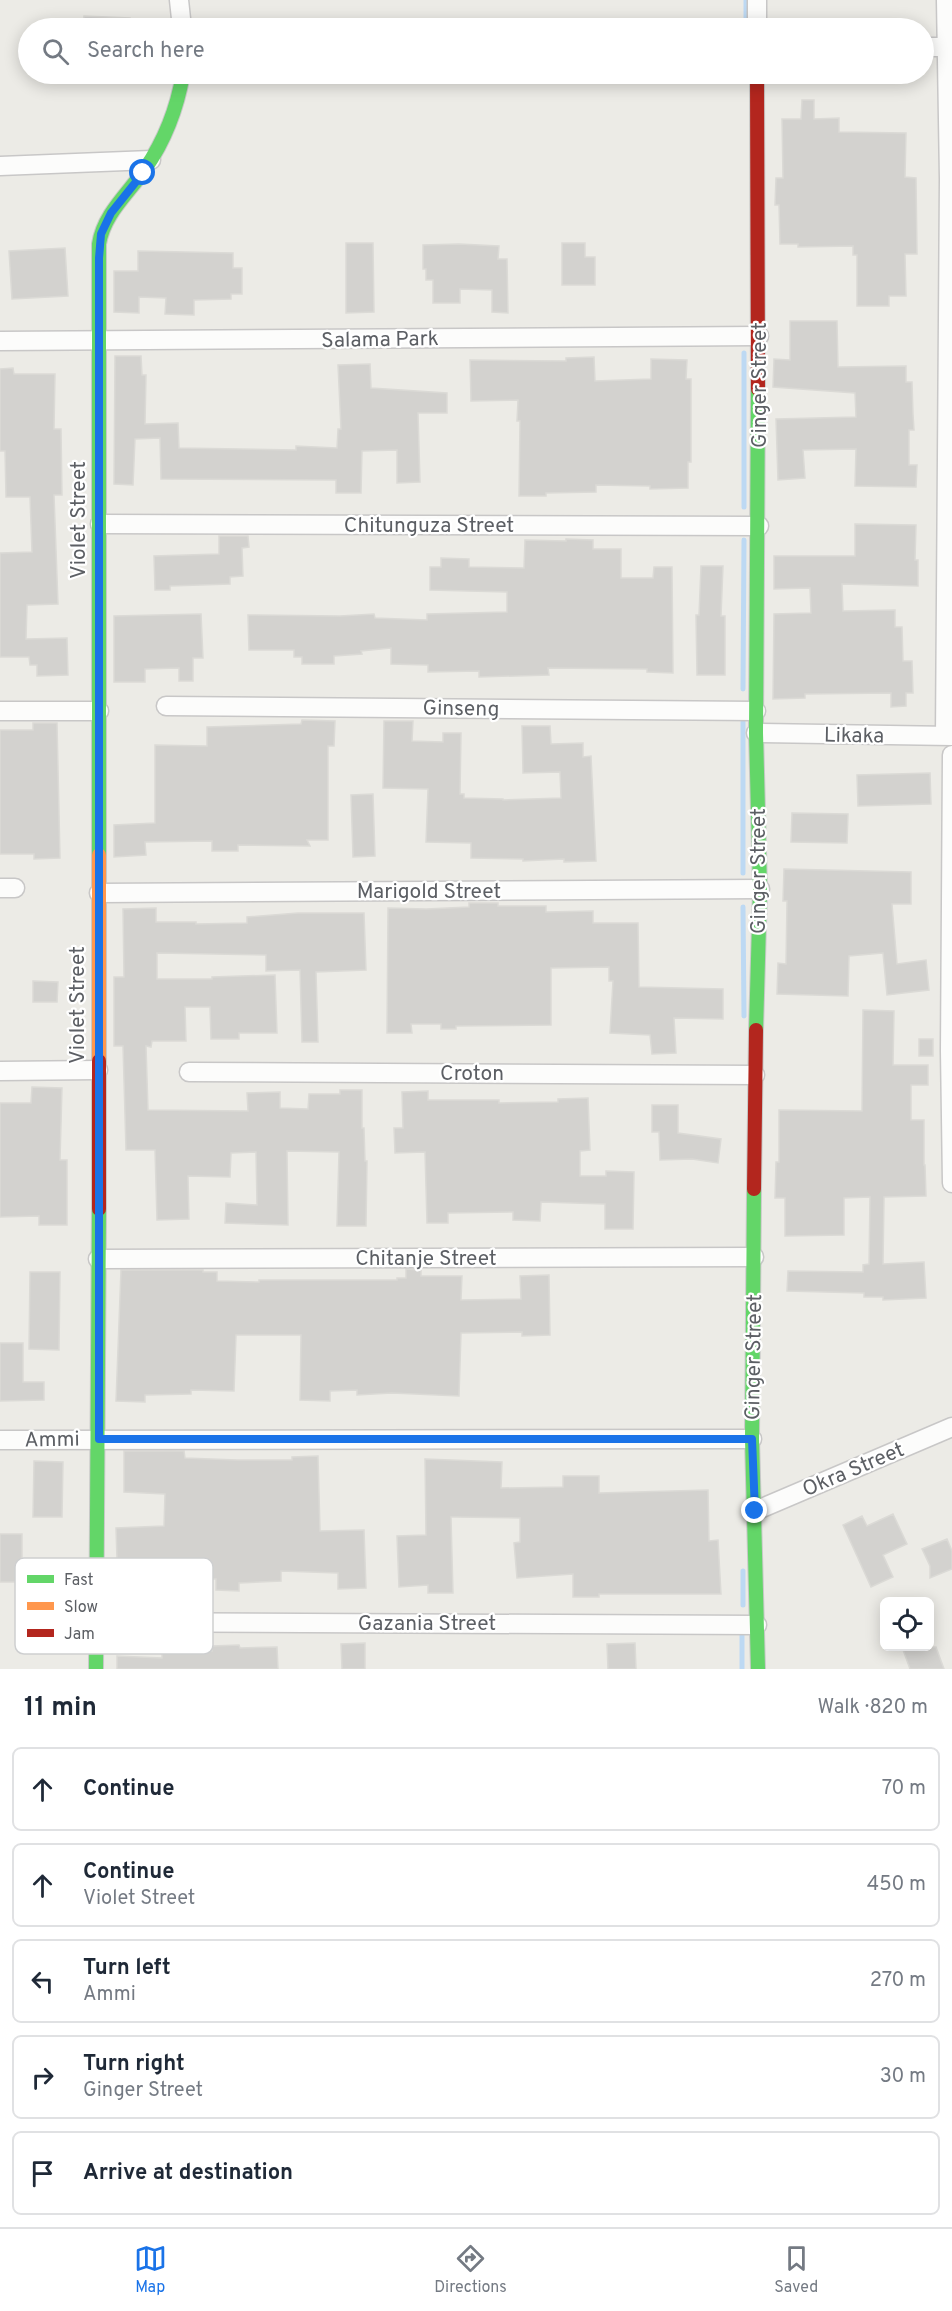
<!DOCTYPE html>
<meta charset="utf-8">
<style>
:root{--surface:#fff;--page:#f2f2f3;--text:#1f2937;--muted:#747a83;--line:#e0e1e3;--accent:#1a73e8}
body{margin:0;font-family:Overpass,sans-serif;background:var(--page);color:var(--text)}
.controls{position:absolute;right:18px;bottom:18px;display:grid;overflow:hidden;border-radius:9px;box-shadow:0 3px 15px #0003}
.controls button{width:54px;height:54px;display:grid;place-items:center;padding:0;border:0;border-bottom:2px solid var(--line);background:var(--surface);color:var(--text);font:30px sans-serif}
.stop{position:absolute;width:18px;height:18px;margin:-14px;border:4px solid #1a73e8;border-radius:50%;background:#fff}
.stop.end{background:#1a73e8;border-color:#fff;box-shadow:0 2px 6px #0008}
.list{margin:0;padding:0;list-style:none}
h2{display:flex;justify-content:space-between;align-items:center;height:78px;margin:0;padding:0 24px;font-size:26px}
h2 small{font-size:20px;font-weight:400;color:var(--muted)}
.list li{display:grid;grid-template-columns:39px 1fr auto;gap:18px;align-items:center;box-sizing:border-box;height:84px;margin:0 12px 12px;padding:0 12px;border:2px solid var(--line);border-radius:9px}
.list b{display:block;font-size:22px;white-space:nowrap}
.list p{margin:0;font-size:20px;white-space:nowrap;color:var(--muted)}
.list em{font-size:20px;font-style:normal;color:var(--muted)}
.icon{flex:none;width:33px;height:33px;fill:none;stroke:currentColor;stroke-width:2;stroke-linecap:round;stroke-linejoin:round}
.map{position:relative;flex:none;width:952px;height:1669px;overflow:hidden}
.search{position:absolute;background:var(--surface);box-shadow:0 3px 15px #0003;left:18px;right:18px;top:18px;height:66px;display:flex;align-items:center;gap:15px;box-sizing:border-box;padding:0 21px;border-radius:33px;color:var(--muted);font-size:22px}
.sheet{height:558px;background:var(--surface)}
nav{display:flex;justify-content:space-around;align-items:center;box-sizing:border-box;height:84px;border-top:2px solid var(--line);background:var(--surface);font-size:16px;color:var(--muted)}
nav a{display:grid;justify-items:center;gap:3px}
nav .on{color:var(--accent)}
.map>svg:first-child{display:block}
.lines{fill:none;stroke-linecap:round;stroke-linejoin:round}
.stream{stroke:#bdd9f3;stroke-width:5}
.building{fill:#d3d2cf;stroke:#dbdad6;stroke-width:1.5}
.street-casing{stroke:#c8c7c7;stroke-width:21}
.fast-casing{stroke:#c8c9c8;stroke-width:16}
.slow-casing{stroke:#c8c9c8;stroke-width:16}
.jam-casing{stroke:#c8c9c8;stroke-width:16}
.street{stroke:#fcfcfb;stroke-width:18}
.fast{stroke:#63d668;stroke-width:14}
.slow{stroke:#ff974d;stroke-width:14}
.jam{stroke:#b3261e;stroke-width:14}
.route{stroke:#1a73e8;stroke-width:8}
.labels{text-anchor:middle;stroke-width:4.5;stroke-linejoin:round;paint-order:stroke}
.street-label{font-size:21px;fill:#5c5f64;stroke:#fff}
.key{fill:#fff;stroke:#cecfd0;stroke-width:1.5}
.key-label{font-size:16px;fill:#5c5f64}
</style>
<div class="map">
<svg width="952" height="1669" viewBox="0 0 952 1669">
<rect width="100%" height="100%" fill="#ecebe6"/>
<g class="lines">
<path class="stream" d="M 746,0 L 746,28
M 744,353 L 744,507
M 743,689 L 744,540
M 743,873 L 743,722
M 743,907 L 744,1016
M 743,1571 L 743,1605
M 742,1634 L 742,1669"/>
</g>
<path class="building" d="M 84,16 L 130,18 L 130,28 L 83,28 Z
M 802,100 L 814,100 L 814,119 L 839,118 L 839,132 L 906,133 L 905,177 L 916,178 L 917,254 L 905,254 L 906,296 L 889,296 L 889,306 L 857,306 L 857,255 L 853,255 L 853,246 L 798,247 L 798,244 L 780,244 L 779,205 L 775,205 L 776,178 L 783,178 L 782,119 L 801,119 Z
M 346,243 L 373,243 L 374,312 L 346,313 Z
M 562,243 L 585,243 L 585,257 L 595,257 L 595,285 L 562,285 Z
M 459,244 L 499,246 L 498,259 L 507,259 L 508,313 L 492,312 L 492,290 L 460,289 L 460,303 L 433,303 L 433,280 L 426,280 L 426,269 L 423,269 L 423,245 Z
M 65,248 L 68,296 L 12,299 L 9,251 Z
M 138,251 L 233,253 L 233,268 L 242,268 L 242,294 L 231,294 L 231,299 L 194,300 L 194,315 L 165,314 L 166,298 L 139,297 L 139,313 L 114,312 L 114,271 L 138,271 Z
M 790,321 L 837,321 L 838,367 L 906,366 L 906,382 L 912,382 L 913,414 L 914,430 L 909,430 L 909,465 L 917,465 L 916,487 L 855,486 L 856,449 L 803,450 L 805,478 L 778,480 L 776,419 L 856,417 L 855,393 L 773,387 L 774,359 L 790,360 Z
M 115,356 L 141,356 L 142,375 L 146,375 L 145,424 L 178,423 L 179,448 L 296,450 L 296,446 L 337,448 L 338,429 L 341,429 L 338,365 L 370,364 L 371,388 L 447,393 L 447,413 L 418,413 L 420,482 L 397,483 L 397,450 L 362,451 L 361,493 L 336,493 L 336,480 L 161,479 L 160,438 L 135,439 L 133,485 L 114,484 Z
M 594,357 L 595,381 L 651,379 L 651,359 L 687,360 L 686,379 L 691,379 L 691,462 L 688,462 L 688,488 L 650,489 L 650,486 L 596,485 L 596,492 L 546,493 L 546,496 L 519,496 L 520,421 L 517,421 L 518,400 L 471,401 L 470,360 L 566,361 L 566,358 Z
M 13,368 L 14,374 L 55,374 L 54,429 L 61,429 L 62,495 L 54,495 L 58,604 L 27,605 L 26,639 L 67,638 L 68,675 L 37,676 L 37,665 L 30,665 L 29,657 L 0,657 L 0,553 L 32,552 L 30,497 L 6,497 L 5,451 L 0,451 L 0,369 Z
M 855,524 L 916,525 L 915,560 L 918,560 L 918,586 L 842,584 L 843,611 L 895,610 L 895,627 L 902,627 L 903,661 L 912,661 L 913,693 L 906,693 L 906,706 L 891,707 L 891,693 L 805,694 L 805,698 L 773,699 L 774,614 L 811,613 L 810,588 L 774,589 L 774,556 L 855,556 Z
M 219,536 L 248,536 L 249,547 L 242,548 L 243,576 L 230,577 L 230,584 L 170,586 L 170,590 L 155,590 L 154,556 L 219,554 Z
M 566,539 L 593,540 L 593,549 L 621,549 L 621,578 L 653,578 L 654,567 L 672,567 L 673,673 L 647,672 L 647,669 L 548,668 L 549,675 L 479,677 L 479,671 L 428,672 L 428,665 L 391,664 L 391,648 L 361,651 L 362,654 L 334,656 L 334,664 L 302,664 L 302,657 L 294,657 L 294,650 L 249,650 L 248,615 L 340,616 L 374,614 L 375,618 L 427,620 L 427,614 L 507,612 L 507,592 L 430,590 L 430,567 L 441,567 L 441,558 L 469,559 L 469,567 L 524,568 L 525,540 L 566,541 Z
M 701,566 L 723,566 L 721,616 L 725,616 L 725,675 L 697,675 L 696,615 L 699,615 Z
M 201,614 L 203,658 L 193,658 L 193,681 L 179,681 L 179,668 L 145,669 L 145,682 L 114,682 L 114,616 Z
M 302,720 L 335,721 L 334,746 L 328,746 L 328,840 L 307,840 L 310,846 L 238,845 L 238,851 L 212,851 L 212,841 L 145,842 L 146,855 L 114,857 L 114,825 L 155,823 L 155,745 L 207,746 L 207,727 L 301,724 Z
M 384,721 L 413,721 L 412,741 L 443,742 L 443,733 L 461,733 L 460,794 L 464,794 L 464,798 L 503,799 L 503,800 L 561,798 L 560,772 L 523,773 L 522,726 L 550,726 L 551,744 L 583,743 L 583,757 L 591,756 L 596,861 L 564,862 L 564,859 L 523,861 L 523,859 L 471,858 L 471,843 L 426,842 L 428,789 L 383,788 Z
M 33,723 L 57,723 L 60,858 L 34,859 L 34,854 L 0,854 L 0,730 L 33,730 Z
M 930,773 L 931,804 L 858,806 L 857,775 Z
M 373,794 L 375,856 L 353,857 L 351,795 Z
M 792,813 L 848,814 L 847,843 L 791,842 Z
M 784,869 L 911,872 L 911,904 L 892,904 L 897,964 L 926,960 L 929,990 L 887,995 L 883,953 L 849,956 L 848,996 L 777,994 L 778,963 L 786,964 L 787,901 L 783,901 Z
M 469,903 L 498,903 L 498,906 L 546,906 L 546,912 L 593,911 L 593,923 L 638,923 L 639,987 L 723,989 L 723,1019 L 674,1018 L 676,1053 L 652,1054 L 650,1035 L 610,1033 L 613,981 L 609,981 L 609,967 L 551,968 L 551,1025 L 456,1026 L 456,1029 L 441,1029 L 441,1024 L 411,1024 L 412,1033 L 387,1033 L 388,908 L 426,909 L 469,907 Z
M 156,908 L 156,922 L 196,922 L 196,924 L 247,923 L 247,917 L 298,913 L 364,913 L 366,970 L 316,972 L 318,1042 L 302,1042 L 300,970 L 266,971 L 266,955 L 157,953 L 157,979 L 212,979 L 212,977 L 275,975 L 277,1033 L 239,1033 L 239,1039 L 211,1039 L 210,1007 L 185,1007 L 186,1041 L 152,1041 L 151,1047 L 146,1046 L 148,1110 L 248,1111 L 247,1093 L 280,1092 L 280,1108 L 308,1109 L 309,1094 L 340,1094 L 340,1090 L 362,1090 L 362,1128 L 364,1128 L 365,1161 L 367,1161 L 366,1226 L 337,1226 L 339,1152 L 287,1151 L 288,1225 L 225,1223 L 226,1203 L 257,1205 L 256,1152 L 231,1153 L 230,1177 L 188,1176 L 189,1219 L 157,1220 L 155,1150 L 126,1150 L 123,1046 L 114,1046 L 114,977 L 124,977 L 123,909 Z
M 33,981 L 58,982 L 57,1002 L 33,1002 Z
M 863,1010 L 894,1011 L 893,1065 L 928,1065 L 928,1085 L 911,1085 L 911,1120 L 924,1120 L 924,1165 L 925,1165 L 926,1196 L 884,1197 L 883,1264 L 924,1262 L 926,1298 L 883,1300 L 883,1297 L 864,1297 L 864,1293 L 787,1291 L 788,1271 L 863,1272 L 863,1265 L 869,1264 L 870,1197 L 844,1198 L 844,1235 L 785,1236 L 785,1198 L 775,1198 L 776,1162 L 779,1162 L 779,1110 L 862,1111 Z
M 919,1039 L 933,1039 L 933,1056 L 919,1056 Z
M 32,1087 L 62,1088 L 60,1160 L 67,1160 L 67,1225 L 39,1225 L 39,1216 L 0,1217 L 0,1103 L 31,1103 Z
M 428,1091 L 428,1100 L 499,1100 L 499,1103 L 558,1102 L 558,1099 L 588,1098 L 590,1150 L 580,1151 L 580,1176 L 606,1176 L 606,1171 L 634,1172 L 633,1229 L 605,1229 L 605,1204 L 541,1202 L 540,1221 L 513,1220 L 513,1212 L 448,1213 L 448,1223 L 427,1223 L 425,1152 L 395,1153 L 394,1128 L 403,1128 L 402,1092 Z
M 652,1105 L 678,1105 L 678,1133 L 721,1139 L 718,1163 L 692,1159 L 660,1160 L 659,1132 L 652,1132 Z
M 406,1269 L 421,1270 L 421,1276 L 462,1276 L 461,1300 L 521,1299 L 520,1276 L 549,1275 L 550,1335 L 522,1336 L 522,1332 L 461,1333 L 459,1396 L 392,1393 L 357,1395 L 357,1390 L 330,1391 L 330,1401 L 300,1400 L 301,1335 L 236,1335 L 234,1391 L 191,1390 L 191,1394 L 145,1395 L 145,1402 L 116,1401 L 121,1270 L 203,1270 L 203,1272 L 217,1272 L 217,1281 L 259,1282 L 259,1280 L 397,1280 L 397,1278 L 406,1278 Z
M 30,1272 L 60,1272 L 59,1350 L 29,1349 Z
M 0,1343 L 23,1343 L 23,1382 L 44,1382 L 44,1400 L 0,1401 Z
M 124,1451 L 184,1451 L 185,1458 L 237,1460 L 292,1460 L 292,1457 L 318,1456 L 320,1531 L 364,1530 L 366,1588 L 338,1589 L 338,1573 L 281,1571 L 281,1581 L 239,1583 L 239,1591 L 216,1590 L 216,1579 L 147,1578 L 148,1591 L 118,1591 L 116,1528 L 164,1526 L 165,1494 L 124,1492 Z
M 425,1459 L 502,1462 L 501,1488 L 563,1487 L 563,1476 L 599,1476 L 599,1493 L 708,1490 L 709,1541 L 718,1540 L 721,1594 L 599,1594 L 599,1597 L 573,1597 L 573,1574 L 517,1578 L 514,1543 L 520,1542 L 520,1518 L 455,1517 L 451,1517 L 453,1593 L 428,1593 L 428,1585 L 399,1587 L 397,1536 L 426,1535 Z
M 34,1461 L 63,1462 L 62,1517 L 33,1517 Z
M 893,1514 L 907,1544 L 883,1555 L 893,1577 L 871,1587 L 843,1525 L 862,1516 L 867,1526 Z
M 0,1534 L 22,1534 L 22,1582 L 0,1582 Z
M 947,1539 L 952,1551 L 952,1569 L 930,1578 L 930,1566 L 922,1549 Z
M 365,1643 L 365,1669 L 342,1669 L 341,1644 Z
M 635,1643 L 636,1669 L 608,1669 L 607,1644 Z
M 239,1645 L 240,1648 L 277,1647 L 278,1669 L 117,1669 L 117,1656 L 162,1658 L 162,1650 L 212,1651 L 212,1646 Z
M 902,1647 L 936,1647 L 944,1669 L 910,1669 Z"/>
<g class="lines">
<g class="street-casing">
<path id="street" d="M 179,0 L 182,28
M 757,0 L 757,28
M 924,47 L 946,47
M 0,166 L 151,160
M 0,341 L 759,336
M 100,524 L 759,526
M 166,706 L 756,711
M 0,711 L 99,711
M 756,733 L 952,736
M 945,736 L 949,179 L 946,0
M 952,755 L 950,1051 L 952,1183
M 0,888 L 15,888
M 99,893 L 760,889
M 0,1071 L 98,1070
M 189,1072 L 755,1075
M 98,1259 L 754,1257
M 0,1440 L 752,1439
M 755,1511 L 952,1427
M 96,1622 L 757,1625"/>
</g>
<g class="fast-casing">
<path id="fast" d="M 99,855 L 99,244 C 104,213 129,193 145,169 C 165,140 177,109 183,74
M 756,1030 L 760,889 L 756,733 L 758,389
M 754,1189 L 752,1439 L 758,1669
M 96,1669 L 99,1209"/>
</g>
<g class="slow-casing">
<path id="slow" d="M 99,855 L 99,1061"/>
</g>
<g class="jam-casing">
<path id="jam" d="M 757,74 L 758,389
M 99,1061 L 99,1209
M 754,1189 L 756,1030"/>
</g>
<use href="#street" class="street"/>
<use href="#fast" class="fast"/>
<use href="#slow" class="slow"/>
<use href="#jam" class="jam"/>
</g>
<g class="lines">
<path class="route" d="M 143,173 L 111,213 L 101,234 L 99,258 L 99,1439 L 752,1439 L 755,1511"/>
</g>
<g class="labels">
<g class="street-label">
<text transform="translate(380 339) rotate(-1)" y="7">Salama Park</text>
<text transform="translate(759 385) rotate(-90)" y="7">Ginger Street</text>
<text transform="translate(78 520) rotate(-90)" y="7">Violet Street</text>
<text x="429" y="532">Chitunguza Street</text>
<text transform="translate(461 708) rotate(1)" y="7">Ginseng</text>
<text transform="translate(854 735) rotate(1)" y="7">Likaka</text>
<text transform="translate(758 871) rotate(-90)" y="7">Ginger Street</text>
<text x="429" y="898">Marigold Street</text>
<text transform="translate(77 1005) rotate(-90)" y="7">Violet Street</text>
<text x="472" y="1080">Croton</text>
<text x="426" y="1265">Chitanje Street</text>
<text transform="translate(753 1357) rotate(-89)" y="7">Ginger Street</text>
<text transform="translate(52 1439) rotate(-1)" y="7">Ammi</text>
<text transform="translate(853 1469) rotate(-23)" y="7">Okra Street</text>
<text x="427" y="1630">Gazania Street</text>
</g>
</g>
<rect x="15" y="1558" width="198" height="96" rx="9" class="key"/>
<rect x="27" y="1575" width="27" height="8" fill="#63d668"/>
<rect x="27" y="1602" width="27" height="8" fill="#ff974d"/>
<rect x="27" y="1629" width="27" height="8" fill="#b3261e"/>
<g class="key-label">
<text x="64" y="1585">Fast</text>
<text x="64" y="1612">Slow</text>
<text x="64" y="1639">Jam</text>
</g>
</svg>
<div class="controls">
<button><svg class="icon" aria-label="locate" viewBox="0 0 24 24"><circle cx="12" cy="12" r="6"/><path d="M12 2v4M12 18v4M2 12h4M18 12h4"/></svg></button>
</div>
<div class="stop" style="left:143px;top:173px"></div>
<div class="stop end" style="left:755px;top:1511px"></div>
<div class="search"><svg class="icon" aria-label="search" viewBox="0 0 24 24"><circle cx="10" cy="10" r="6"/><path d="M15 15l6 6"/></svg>Search here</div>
</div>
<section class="sheet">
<h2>11 min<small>Walk · 820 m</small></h2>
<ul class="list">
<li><svg class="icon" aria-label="ahead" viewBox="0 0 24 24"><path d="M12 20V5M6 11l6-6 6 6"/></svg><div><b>Continue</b></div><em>70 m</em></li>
<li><svg class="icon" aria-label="ahead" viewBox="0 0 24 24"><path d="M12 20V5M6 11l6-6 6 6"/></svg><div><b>Continue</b><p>Violet Street</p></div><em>450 m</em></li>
<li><svg class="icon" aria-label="left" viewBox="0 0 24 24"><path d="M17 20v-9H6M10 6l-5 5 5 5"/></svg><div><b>Turn left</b><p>Ammi</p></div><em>270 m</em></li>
<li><svg class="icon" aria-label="right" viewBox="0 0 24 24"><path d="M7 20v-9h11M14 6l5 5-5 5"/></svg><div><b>Turn right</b><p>Ginger Street</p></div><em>30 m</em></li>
<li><svg class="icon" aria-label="arrive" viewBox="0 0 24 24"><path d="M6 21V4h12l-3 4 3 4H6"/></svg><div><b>Arrive at destination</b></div></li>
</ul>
</section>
<nav>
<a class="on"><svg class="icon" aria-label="map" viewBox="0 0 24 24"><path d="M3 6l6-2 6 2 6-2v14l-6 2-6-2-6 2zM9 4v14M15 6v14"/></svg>Map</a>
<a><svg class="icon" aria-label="directions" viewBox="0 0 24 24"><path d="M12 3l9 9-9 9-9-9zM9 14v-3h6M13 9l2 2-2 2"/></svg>Directions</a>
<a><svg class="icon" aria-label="saved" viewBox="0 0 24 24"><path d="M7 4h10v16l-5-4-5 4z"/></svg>Saved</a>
</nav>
